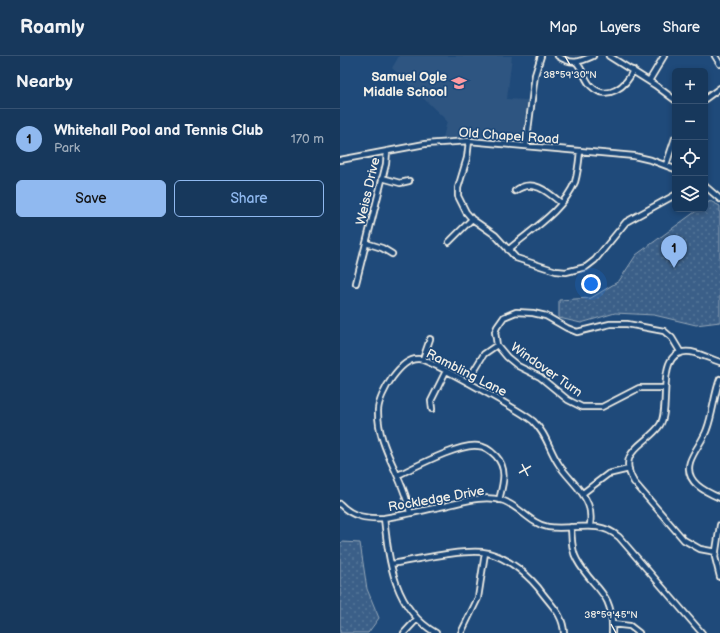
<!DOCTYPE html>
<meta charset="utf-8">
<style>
:root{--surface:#17385c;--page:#203f62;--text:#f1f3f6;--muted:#9eacbb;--line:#365272;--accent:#90b9f0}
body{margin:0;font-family:"Balsamiq Sans",sans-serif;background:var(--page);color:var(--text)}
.controls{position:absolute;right:12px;top:12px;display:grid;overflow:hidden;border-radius:6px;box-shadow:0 2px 6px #0003}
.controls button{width:36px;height:36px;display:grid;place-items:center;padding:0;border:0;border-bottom:1px solid var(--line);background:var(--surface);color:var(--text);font:20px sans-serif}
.you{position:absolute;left:251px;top:228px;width:14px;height:14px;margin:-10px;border:3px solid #fff;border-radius:50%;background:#1a73e8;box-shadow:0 0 0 6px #1a73e833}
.badge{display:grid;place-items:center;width:26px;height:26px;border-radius:50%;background:var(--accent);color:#111;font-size:13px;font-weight:700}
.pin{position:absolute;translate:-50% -33px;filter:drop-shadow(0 1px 2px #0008)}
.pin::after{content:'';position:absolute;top:21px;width:14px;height:12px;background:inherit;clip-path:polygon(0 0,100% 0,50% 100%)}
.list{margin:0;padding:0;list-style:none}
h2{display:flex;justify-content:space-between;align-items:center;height:52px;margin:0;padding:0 16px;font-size:17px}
h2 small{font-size:13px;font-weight:400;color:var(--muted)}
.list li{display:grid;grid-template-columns:26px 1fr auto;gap:12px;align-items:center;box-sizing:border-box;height:60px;padding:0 16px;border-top:1px solid var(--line)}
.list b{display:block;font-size:15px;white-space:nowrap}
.list p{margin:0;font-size:13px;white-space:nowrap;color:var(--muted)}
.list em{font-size:13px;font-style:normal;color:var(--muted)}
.actions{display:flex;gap:8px;padding:12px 16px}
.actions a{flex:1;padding:9px 0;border:1px solid var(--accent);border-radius:6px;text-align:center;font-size:14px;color:var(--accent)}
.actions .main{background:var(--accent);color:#111}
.icon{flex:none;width:22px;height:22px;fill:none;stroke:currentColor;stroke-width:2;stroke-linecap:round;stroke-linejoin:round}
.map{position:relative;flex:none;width:380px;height:577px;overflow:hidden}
header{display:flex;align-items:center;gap:24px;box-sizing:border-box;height:56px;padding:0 20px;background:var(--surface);border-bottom:1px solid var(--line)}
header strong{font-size:19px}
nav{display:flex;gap:22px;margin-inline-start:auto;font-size:14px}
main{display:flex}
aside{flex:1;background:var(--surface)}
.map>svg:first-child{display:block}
.built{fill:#2d5581}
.park{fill:url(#park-dots);stroke:#97a8b8}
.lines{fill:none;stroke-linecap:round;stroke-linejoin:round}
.minor-casing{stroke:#f4f1e8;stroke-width:8}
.minor{stroke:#1f4a7a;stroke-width:4.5}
.ticks{fill:none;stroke:#f4f1e8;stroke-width:1.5}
.labels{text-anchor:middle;stroke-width:3.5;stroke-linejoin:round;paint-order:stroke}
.poi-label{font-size:13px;font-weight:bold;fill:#f4f1e8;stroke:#1f4a7a;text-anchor:end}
.street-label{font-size:13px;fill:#f4f1e8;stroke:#1f4a7a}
.ticks-label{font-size:10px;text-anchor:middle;fill:#f4f1e8;stroke:#1f4a7a;stroke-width:3.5;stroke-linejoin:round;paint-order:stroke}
</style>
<header>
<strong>Roamly</strong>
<nav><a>Map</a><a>Layers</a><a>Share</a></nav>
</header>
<main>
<aside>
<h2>Nearby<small></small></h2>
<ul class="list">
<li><span class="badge">1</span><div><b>Whitehall Pool and Tennis Club</b><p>Park</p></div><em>170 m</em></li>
</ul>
<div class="actions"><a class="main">Save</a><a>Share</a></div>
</aside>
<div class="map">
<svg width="380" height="577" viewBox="0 0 380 577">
<defs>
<pattern id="park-dots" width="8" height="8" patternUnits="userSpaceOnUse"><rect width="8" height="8" fill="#3a5f88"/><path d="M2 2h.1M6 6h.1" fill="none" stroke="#577699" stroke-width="1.8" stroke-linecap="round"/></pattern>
</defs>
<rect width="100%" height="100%" fill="#1f4a7a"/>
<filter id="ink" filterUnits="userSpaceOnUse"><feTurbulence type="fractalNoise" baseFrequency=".025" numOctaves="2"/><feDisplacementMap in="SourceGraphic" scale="8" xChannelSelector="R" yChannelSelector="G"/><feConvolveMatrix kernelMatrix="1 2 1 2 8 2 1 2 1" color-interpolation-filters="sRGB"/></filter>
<g filter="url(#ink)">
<path class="built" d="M 59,0 L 172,0 L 167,43 L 188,44 L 182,84 L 103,82 L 107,65 L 52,12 Z"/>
<path class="park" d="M 370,145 L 380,150 L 380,266 L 356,269 L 314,259 L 275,257 L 241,267 L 219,262 L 219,244 L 251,242 L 279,225 L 296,199 L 359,153 L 365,153 L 365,149 Z
M 2,486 L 20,487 L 27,533 L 39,562 L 28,577 L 0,577 L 0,488 Z"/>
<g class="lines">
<g class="minor-casing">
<path id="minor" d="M 218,0 C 231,9 240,6 253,0
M 269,0 L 315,29 L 335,44
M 375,0 L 380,8
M 236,6 C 243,13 245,24 251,30 C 267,46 287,30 293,14
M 309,25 L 324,0
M 365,43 L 380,32
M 129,85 L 127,102 L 118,132 L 118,140 L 126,156 L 132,163 L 155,179 L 176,202 L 216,215 L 226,216 L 246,211 L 255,204 L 286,166 L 335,139
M 186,90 L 195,19 L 201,0
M 0,104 L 85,88 L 129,85 L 294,100 L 311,104 L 335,113
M 326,109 L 335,82
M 42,122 L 60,127 L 69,125
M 365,130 L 380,143
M 175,135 C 192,122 207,135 221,147
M 109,186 L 132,163
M 26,187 L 42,192 L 52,198
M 168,194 C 191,174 223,155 235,126 C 238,116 239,105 240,95
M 16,227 L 46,108 L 47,95
M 83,303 L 90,283
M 380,323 C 374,339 373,357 367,373 C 363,385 354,394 350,406 C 344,426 366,436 380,442
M 127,326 L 144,298 L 157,289
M 325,332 L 299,332 L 262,351 L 242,351 L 228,344 L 200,321 L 178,310 L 167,301 L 157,289 L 155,276 L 157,271 L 164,261 L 176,256 L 193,257 L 206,260 L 227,272 L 237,276 L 270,268 L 287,268 L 324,275 L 332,282 L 341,297
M 92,353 L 91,345 L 106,315
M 58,419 C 75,411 120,387 138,390 C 145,390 151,395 156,400 C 168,413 163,428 159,444
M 243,437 L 268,418 L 289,413
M 0,448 C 12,461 27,463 44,462 C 64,459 84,454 104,450 C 123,446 142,439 161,444 C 179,449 190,468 208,471 C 234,475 257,462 279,481 L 362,577
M 70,457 C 64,421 37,392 38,354 C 39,338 61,301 79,303 C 91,304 182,356 193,365 C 206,377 209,393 218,407 C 227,422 242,432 248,448 C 251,455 251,462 250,469
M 44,462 C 49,506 54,553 96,577
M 380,469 L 375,501 L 380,521
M 231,471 C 232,482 231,494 237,504 C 253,534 274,534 272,577
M 376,496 L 360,493 L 344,484 L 294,426 C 275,394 307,389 320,369 C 332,351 313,291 351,296 C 361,298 371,303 380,306
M 51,508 C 74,504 127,492 148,497 C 169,502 191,521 203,538 C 213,551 223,559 224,577
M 272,568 L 290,570 L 299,577
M 64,577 L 77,563
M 121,577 L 138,542 L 145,497"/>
</g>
<use href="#minor" class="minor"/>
</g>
</g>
<path class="ticks" d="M 225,0 L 230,9M 182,408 L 188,420M 179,417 L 191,410M 271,568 L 276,577"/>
<defs>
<g id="school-bare" transform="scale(1.2)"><path d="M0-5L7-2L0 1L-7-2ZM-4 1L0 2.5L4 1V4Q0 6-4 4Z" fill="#ff9aa2" stroke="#1f4a7a" stroke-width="2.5" paint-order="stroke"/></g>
</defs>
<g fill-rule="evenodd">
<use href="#school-bare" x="119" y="27"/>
</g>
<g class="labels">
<g class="poi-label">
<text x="107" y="25">Samuel Ogle<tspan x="107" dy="15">Middle School</tspan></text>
</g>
<g class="street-label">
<text transform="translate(169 79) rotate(4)" y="5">Old Chapel Road</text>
<text transform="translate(27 135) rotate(-77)" y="5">Weiss Drive</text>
<text transform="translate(207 313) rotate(35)" y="5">Windover Turn</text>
<text transform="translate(127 316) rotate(27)" y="5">Rambling Lane</text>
<text transform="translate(96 442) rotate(-10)" y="5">Rockledge Drive</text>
</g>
</g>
<g class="ticks-label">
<text x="230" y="22">38°59'30"N</text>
<text x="271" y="562">38°59'45"N</text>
</g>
</svg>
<div class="controls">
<button>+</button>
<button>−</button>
<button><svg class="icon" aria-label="locate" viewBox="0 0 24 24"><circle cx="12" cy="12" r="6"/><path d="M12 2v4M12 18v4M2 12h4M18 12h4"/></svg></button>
<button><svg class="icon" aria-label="layers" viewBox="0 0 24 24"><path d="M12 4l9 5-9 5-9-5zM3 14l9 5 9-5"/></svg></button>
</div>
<div class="you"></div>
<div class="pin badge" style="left:334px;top:212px">1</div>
</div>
</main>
